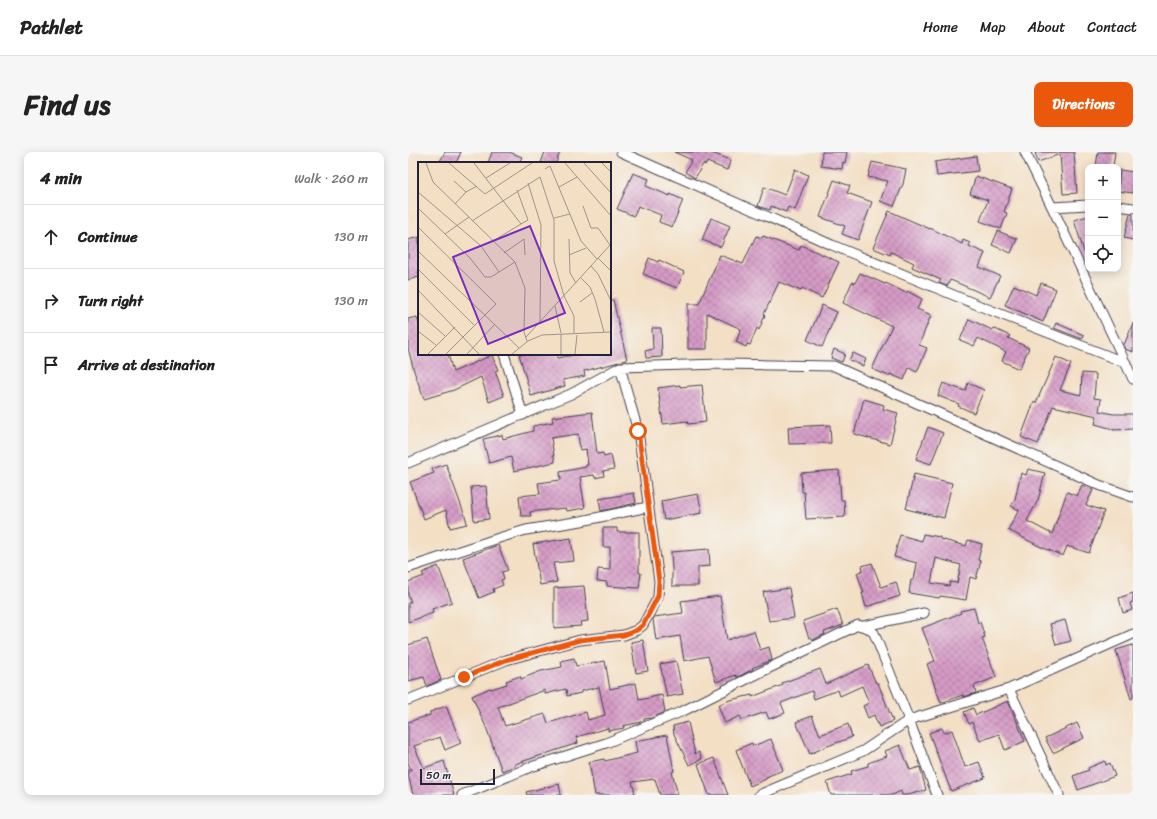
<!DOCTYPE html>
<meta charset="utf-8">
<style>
:root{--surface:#fff;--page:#f6f6f6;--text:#222;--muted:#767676;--line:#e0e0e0;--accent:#ea580c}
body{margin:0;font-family:Sriracha,sans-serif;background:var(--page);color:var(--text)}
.controls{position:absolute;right:12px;top:12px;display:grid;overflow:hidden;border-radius:8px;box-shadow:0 2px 10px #0003}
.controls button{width:36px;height:36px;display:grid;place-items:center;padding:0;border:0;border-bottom:1px solid var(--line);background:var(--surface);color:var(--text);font:20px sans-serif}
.scale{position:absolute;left:12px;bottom:10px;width:75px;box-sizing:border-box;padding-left:4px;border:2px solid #22223b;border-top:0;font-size:11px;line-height:14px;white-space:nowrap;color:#22223b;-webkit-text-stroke:3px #f6f6f2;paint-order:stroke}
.stop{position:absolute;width:12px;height:12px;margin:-9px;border:3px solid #ea580c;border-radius:50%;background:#fff}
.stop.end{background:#ea580c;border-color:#fff;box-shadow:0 1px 4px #0008}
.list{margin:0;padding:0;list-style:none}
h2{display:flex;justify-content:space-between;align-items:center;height:52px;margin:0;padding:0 16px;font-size:17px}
h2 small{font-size:13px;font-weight:400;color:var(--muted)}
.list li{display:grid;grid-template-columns:26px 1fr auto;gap:12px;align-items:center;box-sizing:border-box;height:64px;padding:0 16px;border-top:1px solid var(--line)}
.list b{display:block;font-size:15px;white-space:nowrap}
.list em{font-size:13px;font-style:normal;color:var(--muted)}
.icon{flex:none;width:22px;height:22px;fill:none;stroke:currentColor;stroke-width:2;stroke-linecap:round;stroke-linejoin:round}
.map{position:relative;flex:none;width:725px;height:643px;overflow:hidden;border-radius:8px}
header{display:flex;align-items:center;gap:24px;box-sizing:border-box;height:56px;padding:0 20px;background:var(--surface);border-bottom:1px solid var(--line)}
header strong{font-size:19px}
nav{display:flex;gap:22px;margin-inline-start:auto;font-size:14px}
.intro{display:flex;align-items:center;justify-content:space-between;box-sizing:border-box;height:96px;padding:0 24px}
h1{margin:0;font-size:28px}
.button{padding:10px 18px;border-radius:8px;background:var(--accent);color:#fff;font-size:14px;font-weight:700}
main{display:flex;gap:24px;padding:0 24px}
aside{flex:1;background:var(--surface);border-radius:8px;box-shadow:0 2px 10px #0003}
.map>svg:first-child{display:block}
.building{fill:url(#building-cross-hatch);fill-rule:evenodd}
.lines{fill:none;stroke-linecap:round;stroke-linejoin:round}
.minor-casing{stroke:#413e50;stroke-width:11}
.minor{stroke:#fff;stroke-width:9}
.route{stroke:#ea580c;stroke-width:5}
.inset-road{fill:none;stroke:#9f938d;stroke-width:1}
.view{fill:#7b2cbf;fill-opacity:0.15;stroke:#7b2cbf;stroke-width:2}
.inset-edge{fill:none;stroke:#22223b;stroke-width:2}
</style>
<header>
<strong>Pathlet</strong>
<nav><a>Home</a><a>Map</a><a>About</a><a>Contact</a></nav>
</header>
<div class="intro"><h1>Find us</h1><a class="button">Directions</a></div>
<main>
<aside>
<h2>4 min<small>Walk · 260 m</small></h2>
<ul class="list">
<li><svg class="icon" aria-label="ahead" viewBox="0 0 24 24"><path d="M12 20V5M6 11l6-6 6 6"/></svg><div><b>Continue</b></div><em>130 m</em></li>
<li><svg class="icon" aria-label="right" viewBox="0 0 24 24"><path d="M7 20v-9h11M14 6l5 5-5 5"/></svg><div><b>Turn right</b></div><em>130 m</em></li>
<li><svg class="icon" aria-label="arrive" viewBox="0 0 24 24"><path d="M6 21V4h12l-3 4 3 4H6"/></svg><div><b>Arrive at destination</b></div></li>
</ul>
</aside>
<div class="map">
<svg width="725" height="643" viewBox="0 0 725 643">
<defs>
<pattern id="building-cross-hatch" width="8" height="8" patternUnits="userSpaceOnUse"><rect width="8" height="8" fill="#d69bc6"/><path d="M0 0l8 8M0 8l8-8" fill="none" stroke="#ad7ea2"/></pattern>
</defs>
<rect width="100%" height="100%" fill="#f6f6f2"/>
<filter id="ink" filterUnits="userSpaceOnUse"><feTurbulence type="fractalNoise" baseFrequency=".025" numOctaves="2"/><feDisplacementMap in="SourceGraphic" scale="8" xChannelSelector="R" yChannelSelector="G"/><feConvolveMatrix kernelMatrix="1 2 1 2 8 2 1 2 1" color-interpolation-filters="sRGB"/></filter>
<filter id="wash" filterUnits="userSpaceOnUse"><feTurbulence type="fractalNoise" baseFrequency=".012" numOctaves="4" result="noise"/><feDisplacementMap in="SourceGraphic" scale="16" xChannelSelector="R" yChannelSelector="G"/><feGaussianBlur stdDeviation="0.9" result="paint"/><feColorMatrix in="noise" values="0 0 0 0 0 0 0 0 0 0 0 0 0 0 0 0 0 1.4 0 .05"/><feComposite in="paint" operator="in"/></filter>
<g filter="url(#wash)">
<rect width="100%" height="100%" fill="#f3dfc4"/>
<g id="blocks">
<path class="building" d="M 37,0 L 53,0 L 48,11 L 31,11 Z
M 84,0 L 101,0 L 114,5 L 111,11 L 80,11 Z
M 137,0 L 152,0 L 148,11 L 133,11 Z
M 266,0 L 301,0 L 323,8 L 319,18 L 299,10 L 298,13 L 295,12 L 287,26 L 277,20 L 284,8 Z
M 414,0 L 439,0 L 437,11 L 435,10 L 434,17 L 413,14 Z
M 627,0 L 666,0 L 669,41 L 655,42 L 652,2 L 630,10 Z
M 690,0 L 707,0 L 705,15 L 688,15 Z
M 568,4 L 570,19 L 529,24 L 527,10 Z
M 464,10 L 498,17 L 495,32 L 486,54 L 472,49 L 480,29 L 460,25 Z
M 387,17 L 400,23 L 387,58 L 380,55 L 378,60 L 363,54 L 362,58 L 350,54 L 356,35 L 377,43 Z
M 712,18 L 725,20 L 725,41 L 710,39 Z
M 225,21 L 241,27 L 238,34 L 262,44 L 262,42 L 275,48 L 264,75 L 251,70 L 253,63 L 230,54 L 226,64 L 209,57 Z
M 568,24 L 604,37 L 596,60 L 599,61 L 593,77 L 572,69 L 580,48 L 562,42 Z
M 426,28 L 442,34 L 439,41 L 464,50 L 450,88 L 434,82 L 437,74 L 412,65 Z
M 481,59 L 522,77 L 522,76 L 554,92 L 555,88 L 562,91 L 561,94 L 577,101 L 571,115 L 592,124 L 582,145 L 545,129 L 542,128 L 539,134 L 531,131 L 533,128 L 504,115 L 506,111 L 483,100 L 482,103 L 465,96 Z
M 722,62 L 725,62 L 725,88 L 716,86 Z
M 680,64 L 680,106 L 678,106 L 666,68 Z
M 303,66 L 322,74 L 313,95 L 294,88 Z
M 590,79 L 609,87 L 603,101 L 584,93 Z
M 348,84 L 354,86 L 355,84 L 391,98 L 393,93 L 431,110 L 414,146 L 394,136 L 393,139 L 371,130 L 356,162 L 357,163 L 351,178 L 349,176 L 342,193 L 339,192 L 338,195 L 328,190 L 333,177 L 299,161 L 299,197 L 280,197 L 280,152 L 291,152 L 312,103 L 335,112 Z
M 11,85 L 11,125 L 0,128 L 0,88 Z
M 241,106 L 250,110 L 251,108 L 276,120 L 269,136 L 235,122 Z
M 452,121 L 477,132 L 478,131 L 498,141 L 499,139 L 514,147 L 509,157 L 523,163 L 511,193 L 519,196 L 509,220 L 501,216 L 496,228 L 482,222 L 481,224 L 464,217 L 484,174 L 435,151 L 444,130 L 447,131 Z
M 633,131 L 648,137 L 635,170 L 597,153 L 606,133 L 628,143 Z
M 202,148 L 205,148 L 219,208 L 176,219 L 177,224 L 155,228 L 157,234 L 123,244 L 111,202 L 148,202 L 149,206 L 172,202 L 202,202 Z
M 414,153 L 429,160 L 414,195 L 399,188 Z
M 9,165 L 11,174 L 11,202 L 40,202 L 45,220 L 84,203 L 90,218 L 87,219 L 96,244 L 81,250 L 73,225 L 46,238 L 16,247 L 6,219 L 0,196 L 0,167 Z
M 561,167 L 584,178 L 585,176 L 602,184 L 600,186 L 621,196 L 611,217 L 594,209 L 598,200 L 570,186 L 566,194 L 552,188 Z
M 648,171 L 676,183 L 674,187 L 646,176 Z
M 725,171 L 725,200 L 717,197 L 716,193 Z
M 244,176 L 253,176 L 254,205 L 238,206 L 237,199 L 245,197 Z
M 426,197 L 437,202 L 434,210 L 423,206 Z
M 445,201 L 458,207 L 455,214 L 441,208 Z
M 648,205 L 663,212 L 652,238 L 673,243 L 674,221 L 688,222 L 686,246 L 693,247 L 691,259 L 705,262 L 725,262 L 725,277 L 705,278 L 705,277 L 687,272 L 689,264 L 645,254 L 630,292 L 613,285 L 626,250 L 628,251 Z
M 535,231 L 557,239 L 560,231 L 576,238 L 566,261 L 550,254 L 551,252 L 530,244 Z
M 272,233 L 272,235 L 294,233 L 298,270 L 280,272 L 279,269 L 255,272 L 250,236 Z
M 456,247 L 476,253 L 475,257 L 490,261 L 482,292 L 446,282 Z
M 184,260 L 189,302 L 195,301 L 196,305 L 203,303 L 206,317 L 195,319 L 196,324 L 187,326 L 186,323 L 172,325 L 177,356 L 159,359 L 158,356 L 130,359 L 122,360 L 123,364 L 113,364 L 111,344 L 132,342 L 130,331 L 153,328 L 152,320 L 178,315 L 178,313 L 180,313 L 178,297 L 172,298 L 170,282 L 143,286 L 147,310 L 106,319 L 103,305 L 81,311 L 75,287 L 94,283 L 95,287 L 125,279 L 125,274 L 145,270 L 144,265 Z
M 422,273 L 423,291 L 381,292 L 380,275 Z
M 520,275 L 535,281 L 523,312 L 508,307 Z
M 38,312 L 58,367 L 59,372 L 42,376 L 38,358 L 16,367 L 2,330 L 26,321 L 24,317 Z
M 620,317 L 637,321 L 630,348 L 619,369 L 644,382 L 659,340 L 669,344 L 674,333 L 685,338 L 678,353 L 696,359 L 681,401 L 659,394 L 655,404 L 631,394 L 600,378 L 611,358 L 603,354 L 607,347 L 613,321 L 618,323 Z
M 431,318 L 433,348 L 436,348 L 437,365 L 398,367 L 396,340 L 394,340 L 393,321 Z
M 506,322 L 544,331 L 536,366 L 498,357 Z
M 78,334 L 81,367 L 66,369 L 63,335 Z
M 226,341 L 228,351 L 193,359 L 191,347 Z
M 290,342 L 294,361 L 256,368 L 253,349 Z
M 195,376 L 209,376 L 209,380 L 231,380 L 231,421 L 233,421 L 231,436 L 199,434 L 199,430 L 189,429 L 190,417 L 202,418 L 202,395 L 195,395 Z
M 515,382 L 532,385 L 532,387 L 558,394 L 560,388 L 574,392 L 570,408 L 573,409 L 568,427 L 562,425 L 558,448 L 532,444 L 531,446 L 501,441 L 503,428 L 506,428 L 509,411 L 486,405 L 492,383 L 514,389 ZM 528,406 L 553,413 L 549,431 L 542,430 L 541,434 L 523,431 Z
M 163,386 L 166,409 L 145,411 L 149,430 L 132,433 L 125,392 Z
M 90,393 L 100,418 L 94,420 L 96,427 L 93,428 L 95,433 L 85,437 L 86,440 L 71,446 L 55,406 Z
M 301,397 L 302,414 L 290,415 L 290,434 L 264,434 L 264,417 L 263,400 Z
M 464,411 L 473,435 L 488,430 L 492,444 L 458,455 L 454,441 L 456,441 L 449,421 L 455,418 L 454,414 Z
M 30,414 L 44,450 L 24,457 L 25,461 L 0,470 L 0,451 L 3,450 L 0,443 L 0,430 L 16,424 L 14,421 Z
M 176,434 L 180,469 L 172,470 L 173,474 L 146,476 L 146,436 Z
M 381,436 L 386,466 L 361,469 L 355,440 Z
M 725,441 L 725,450 L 722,451 L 724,458 L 715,461 L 711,446 Z
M 312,444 L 319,488 L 346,479 L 352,498 L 361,495 L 364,508 L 344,516 L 345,517 L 332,524 L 328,525 L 328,523 L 308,530 L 300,504 L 276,509 L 272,484 L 248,488 L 245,468 L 246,465 L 275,461 L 273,449 Z
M 566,456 L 570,471 L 572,470 L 577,485 L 574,486 L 588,525 L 566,534 L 568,541 L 556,545 L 555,543 L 533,551 L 519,512 L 527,509 L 514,476 L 553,461 L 552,459 Z
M 429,457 L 435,473 L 416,480 L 417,482 L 405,488 L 403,485 L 401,486 L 395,469 Z
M 657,468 L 663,489 L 648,493 L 642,472 Z
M 19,487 L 33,528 L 19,534 L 16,525 L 0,529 L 0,493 Z
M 235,488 L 240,519 L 228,521 L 223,490 Z
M 725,493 L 725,546 L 723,547 L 708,498 Z
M 166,506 L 168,514 L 197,509 L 202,537 L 228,531 L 231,548 L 254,543 L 257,560 L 244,566 L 236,567 L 236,569 L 233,570 L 215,574 L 216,576 L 200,579 L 200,576 L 168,585 L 170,591 L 107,612 L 107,614 L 94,619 L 78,575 L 64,544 L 82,536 L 83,537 L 99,532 L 98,529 L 112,524 L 113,527 L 133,519 L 154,515 L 153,509 ZM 191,535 L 197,563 L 180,568 L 178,560 L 140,571 L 137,562 L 97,574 L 90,555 L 137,538 L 137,542 L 158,537 L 159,544 L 173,541 L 173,539 Z
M 268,509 L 275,542 L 259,545 L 252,512 Z
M 460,513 L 468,531 L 470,531 L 485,569 L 471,575 L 466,563 L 460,566 L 455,554 L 461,551 L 454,534 L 432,544 L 430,538 L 406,547 L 404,539 L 373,551 L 377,561 L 361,567 L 358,560 L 334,568 L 332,564 L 317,571 L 310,553 L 322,548 L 344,543 L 344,545 L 375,533 L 374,531 L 412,517 L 418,532 Z
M 600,549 L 617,589 L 597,598 L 591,582 L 572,589 L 564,570 L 561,572 L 556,560 L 565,556 L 568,563 Z
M 38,554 L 53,591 L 37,598 L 32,585 L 6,594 L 16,616 L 36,609 L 46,643 L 5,643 L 0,622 L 0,618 L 3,618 L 0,611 L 0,570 L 22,563 L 22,560 Z
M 404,564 L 412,583 L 440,572 L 444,585 L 417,595 L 402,602 L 388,570 Z
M 280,570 L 287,602 L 291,600 L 294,607 L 281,613 L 266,582 L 265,574 Z
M 669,571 L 676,586 L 645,601 L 637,586 Z
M 534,576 L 536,581 L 544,578 L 557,615 L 571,610 L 577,626 L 543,639 L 521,581 Z
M 259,583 L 266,619 L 264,620 L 270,643 L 252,643 L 247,627 L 224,630 L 227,641 L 218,643 L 187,643 L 181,610 L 196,607 L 197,609 L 229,601 L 227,589 Z
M 363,587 L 375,618 L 358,625 L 358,627 L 342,634 L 328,598 L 344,591 L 345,594 Z
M 492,593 L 502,618 L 512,615 L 518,638 L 500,643 L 494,643 L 493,639 L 484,643 L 423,643 L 419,630 L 444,622 L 443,619 L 460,614 L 460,611 L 479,604 L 477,599 Z
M 306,606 L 320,643 L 301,643 L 290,612 Z
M 697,609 L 698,613 L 702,611 L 707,624 L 670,638 L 665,624 L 681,618 L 680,616 Z
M 151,632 L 153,643 L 119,643 L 118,640 Z"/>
</g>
</g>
<g filter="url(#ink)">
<use href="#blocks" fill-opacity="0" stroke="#413e50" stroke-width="1"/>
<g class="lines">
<g class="minor-casing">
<path id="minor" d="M 213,0 L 424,93 L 577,156 L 718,211
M 617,0 L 644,55 L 725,227
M 710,54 L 725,56
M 644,55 L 680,53
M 96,202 L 115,263
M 0,311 L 163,242 L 212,215 L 312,212 L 426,214 L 691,333 L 725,345
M 0,416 L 94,385 L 118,378 L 173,369 L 240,355
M 456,474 L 516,461
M 601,537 L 651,643
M 0,548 L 98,508 L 172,488 L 216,483 L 229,478 L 235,473 L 250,445 L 251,429 L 230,279 L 212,215
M 54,643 L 123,615 L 198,591 L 275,559 L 351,521 L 450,473 L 460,476 L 466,481 L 501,568 L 529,643
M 351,643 L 455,599 L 501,568 L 601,537 L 725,482"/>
</g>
<use href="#minor" class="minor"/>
</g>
</g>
<g class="lines" filter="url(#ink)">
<path class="route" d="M 56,525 L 98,508 L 172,488 L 216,483 L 229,478 L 235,473 L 250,444 L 251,429 L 230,279"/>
</g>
<g transform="translate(10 10)">
<rect width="193" height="193" fill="#f3dfc4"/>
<path class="inset-road" d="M 8,1 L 15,20 L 97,100 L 107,126 L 106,170 L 109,179M 31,1 L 67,32 L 114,1M 56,1 L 103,62 L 75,79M 147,1 L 193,54M 166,1 L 193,31M 184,1 L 193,10M 127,7 L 132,4 L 163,79 L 179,97M 68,16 L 92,1M 36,19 L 48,30 L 59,24M 110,21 L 123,63 L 122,160M 141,25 L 159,15M 99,28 L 110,58 L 103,62M 0,30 L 63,84 L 81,110M 37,42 L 48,30M 165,44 L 173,66 L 180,66 L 192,83M 0,46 L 52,96 L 67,115 L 73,115 L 97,100M 136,56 L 152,52M 54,59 L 122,15 L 136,58 L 136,99 L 146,134 L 156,154 L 156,171M 0,65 L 78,142 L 28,192M 27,72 L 51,55M 151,77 L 152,111 L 158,121M 0,89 L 101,186M 86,91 L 106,77 L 107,93M 151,93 L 168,86M 180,96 L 193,109M 173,104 L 180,112 L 193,139M 0,107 L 56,163M 163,116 L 172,125 L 177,137 L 186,170M 0,128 L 61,192M 162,140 L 174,131M 137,144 L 143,171M 0,150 L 27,174M 0,169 L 18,183M 108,175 L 193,82M 10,192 L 37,165M 49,192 L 77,162M 94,192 L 110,179 L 124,173 L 193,170M 143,192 L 143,172M 157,192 L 159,173"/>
<path class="view" d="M 112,64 L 147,151 L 70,182 L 35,95 Z"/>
<rect width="193" height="193" class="inset-edge"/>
</g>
</svg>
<div class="controls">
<button>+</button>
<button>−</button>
<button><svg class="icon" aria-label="locate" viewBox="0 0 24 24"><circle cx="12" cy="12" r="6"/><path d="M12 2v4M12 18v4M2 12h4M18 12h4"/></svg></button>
</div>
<div class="scale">50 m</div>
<div class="stop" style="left:230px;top:279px"></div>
<div class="stop end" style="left:56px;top:525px"></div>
</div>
</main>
